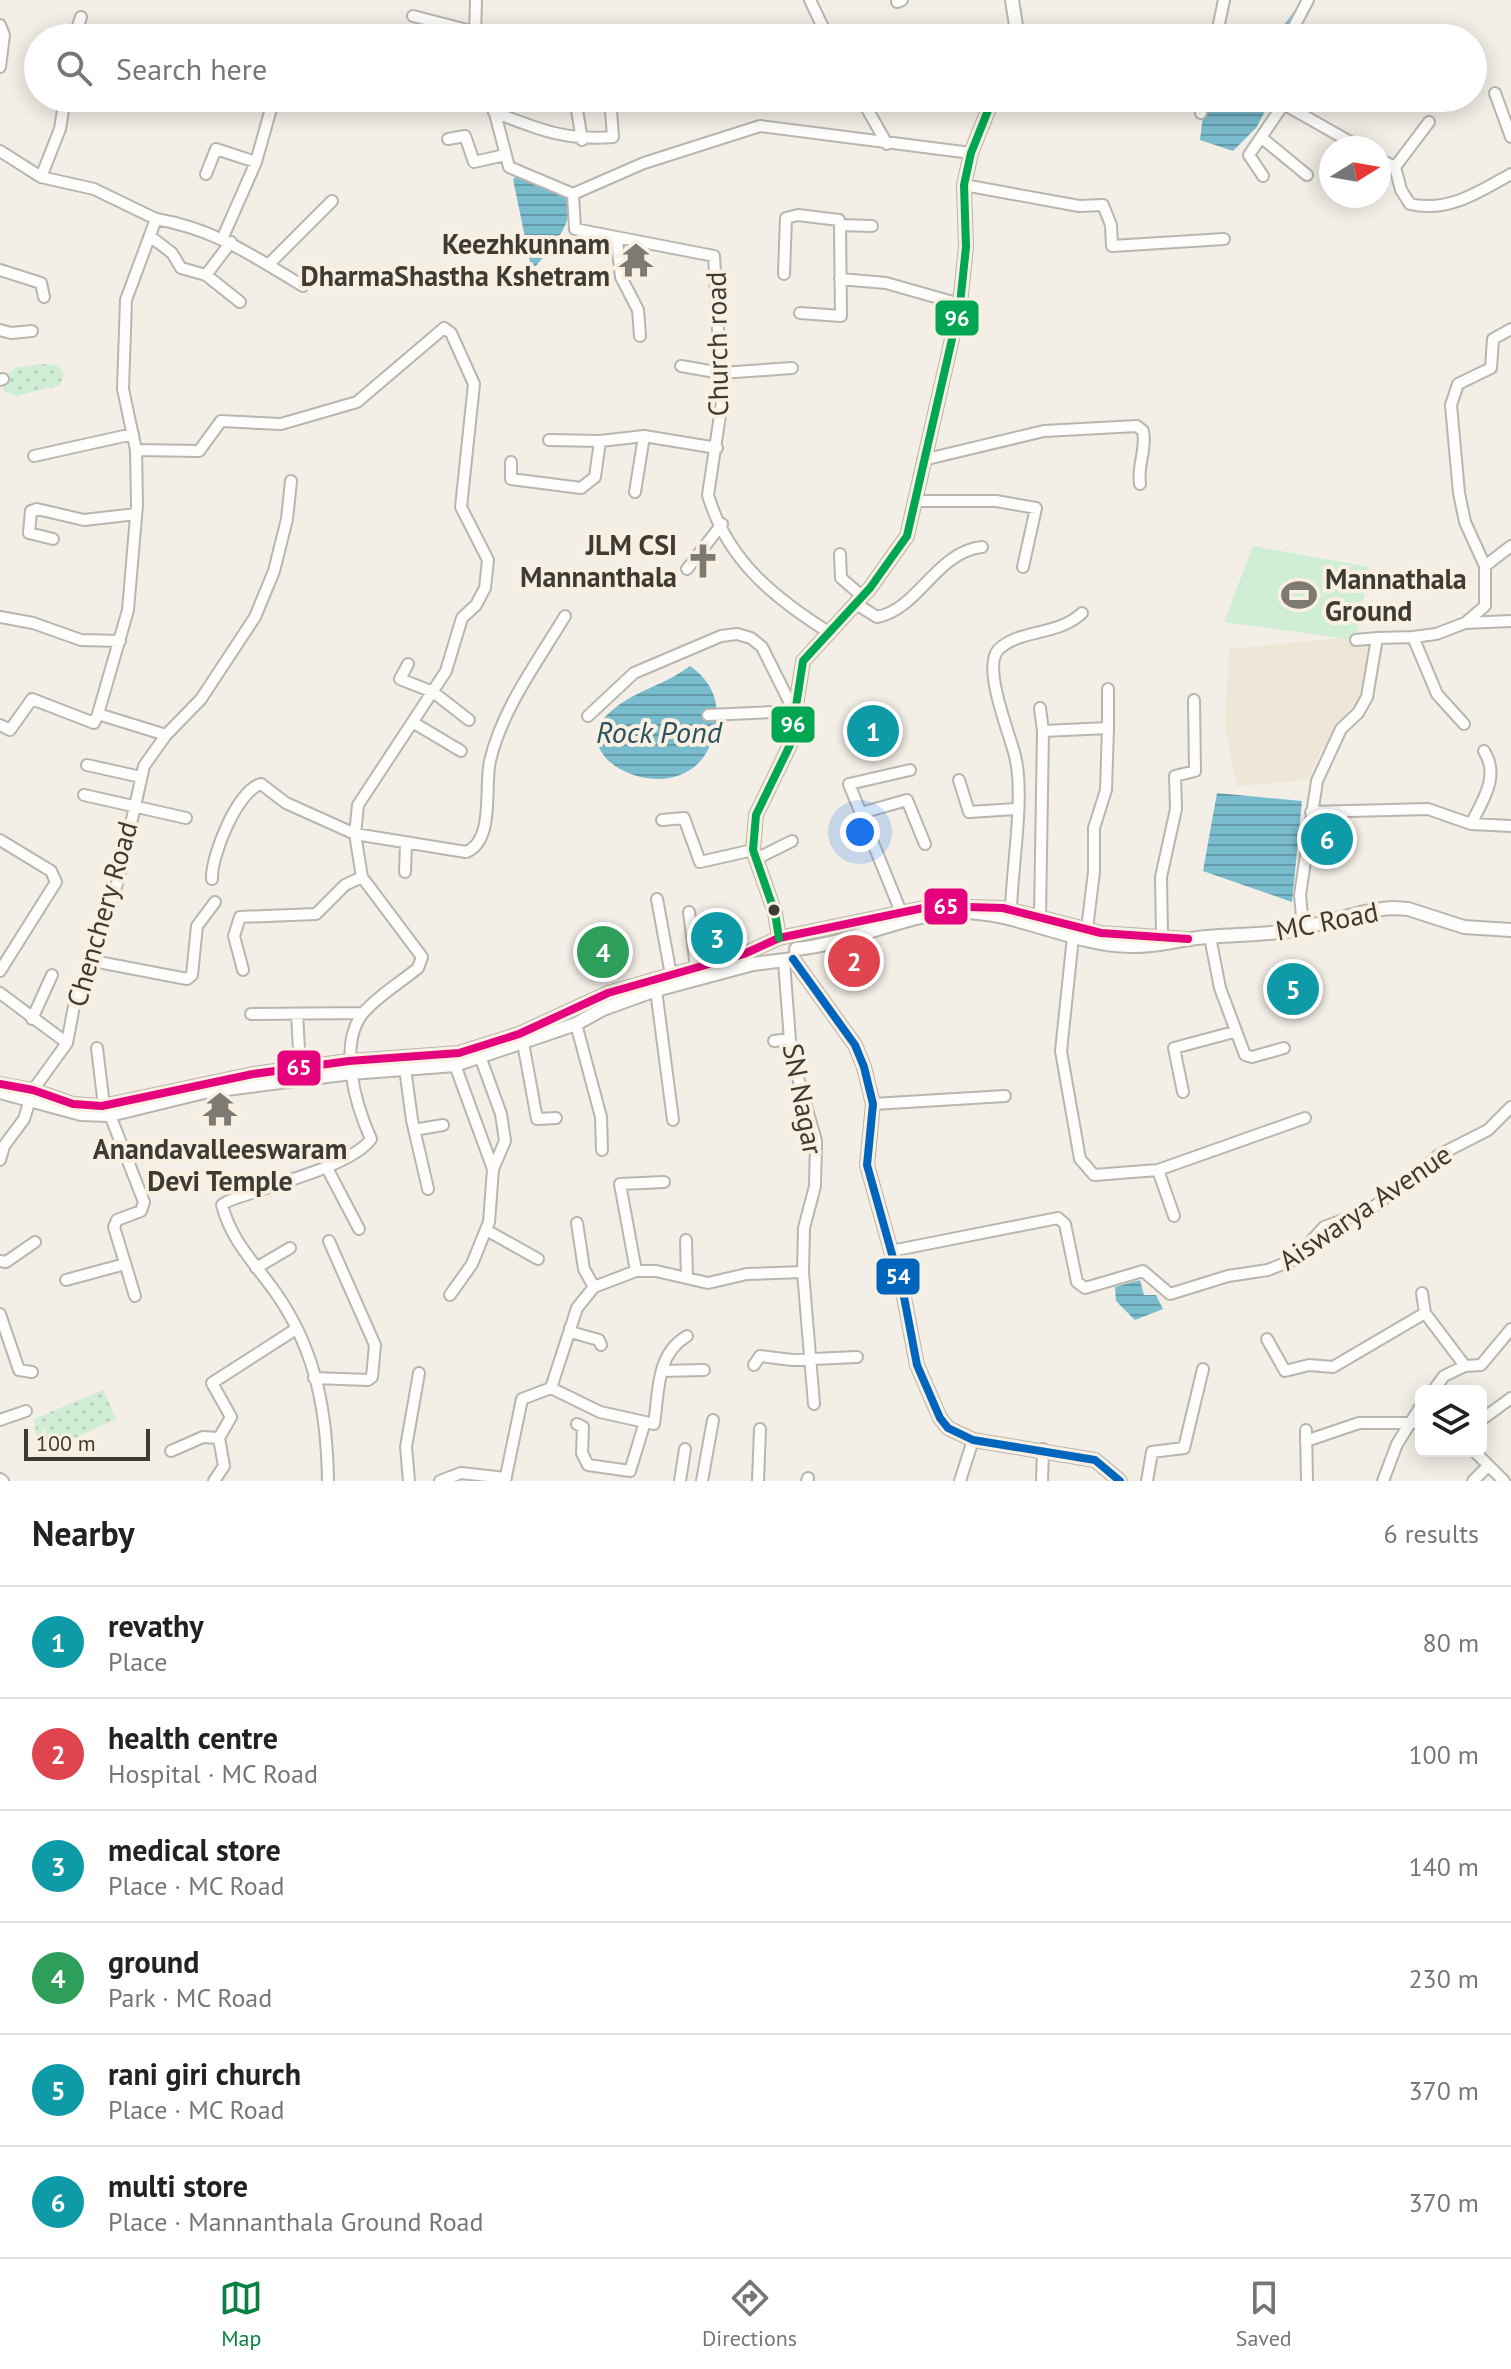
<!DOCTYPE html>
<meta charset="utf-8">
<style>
:root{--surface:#fff;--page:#f6f6f6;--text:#222;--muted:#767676;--line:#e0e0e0;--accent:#0b8043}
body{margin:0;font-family:"PT Sans",sans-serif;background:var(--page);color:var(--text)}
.controls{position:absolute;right:24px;bottom:24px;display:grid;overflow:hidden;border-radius:12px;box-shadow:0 4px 20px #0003}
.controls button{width:72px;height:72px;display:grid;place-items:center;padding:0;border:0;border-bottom:2px solid var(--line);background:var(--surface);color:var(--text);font:40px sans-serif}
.compass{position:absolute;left:1319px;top:136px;width:72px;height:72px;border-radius:50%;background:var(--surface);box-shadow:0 4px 20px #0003;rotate:79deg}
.scale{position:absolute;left:24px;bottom:20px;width:126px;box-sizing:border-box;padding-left:8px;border:4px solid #3e3b35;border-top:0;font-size:22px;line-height:28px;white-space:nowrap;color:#3e3b35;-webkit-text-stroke:6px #f9f0e1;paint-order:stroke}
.you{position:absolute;left:860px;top:832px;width:28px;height:28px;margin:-20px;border:6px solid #fff;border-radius:50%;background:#1a73e8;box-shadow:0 0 0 12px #1a73e833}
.badge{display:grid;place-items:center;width:52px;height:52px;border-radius:50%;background:var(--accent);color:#fff;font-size:26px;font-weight:700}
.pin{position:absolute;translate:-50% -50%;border:4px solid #fff;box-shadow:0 2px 8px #0006}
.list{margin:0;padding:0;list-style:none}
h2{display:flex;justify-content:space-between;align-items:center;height:104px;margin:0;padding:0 32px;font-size:34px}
h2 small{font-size:26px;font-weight:400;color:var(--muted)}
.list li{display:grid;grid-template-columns:52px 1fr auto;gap:24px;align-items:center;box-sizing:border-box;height:112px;padding:0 32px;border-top:2px solid var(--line)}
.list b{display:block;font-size:30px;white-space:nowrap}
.list p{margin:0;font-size:26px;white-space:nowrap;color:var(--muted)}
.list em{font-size:26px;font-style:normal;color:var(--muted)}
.icon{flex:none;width:44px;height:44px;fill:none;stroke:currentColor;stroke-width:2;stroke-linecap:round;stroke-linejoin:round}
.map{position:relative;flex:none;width:1511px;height:1481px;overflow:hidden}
.search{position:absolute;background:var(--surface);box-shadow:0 4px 20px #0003;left:24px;right:24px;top:24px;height:88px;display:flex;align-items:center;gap:20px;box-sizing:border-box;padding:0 28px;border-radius:44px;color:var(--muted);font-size:30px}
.sheet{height:776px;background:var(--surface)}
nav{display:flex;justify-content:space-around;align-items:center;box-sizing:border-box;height:112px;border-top:2px solid var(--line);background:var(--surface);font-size:22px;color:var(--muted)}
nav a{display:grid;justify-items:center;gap:4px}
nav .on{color:var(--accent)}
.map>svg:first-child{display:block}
.built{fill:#eee6d6}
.grass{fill:url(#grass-dots)}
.pitch{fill:#d0edd5}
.water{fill:url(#water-rules)}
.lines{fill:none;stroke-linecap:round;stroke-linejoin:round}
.stream{stroke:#79bcce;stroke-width:3}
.minor-casing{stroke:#b9b5af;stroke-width:14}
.major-casing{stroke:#b9b5af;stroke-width:16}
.minor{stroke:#fdfdfb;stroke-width:10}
.major{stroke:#fdfdfb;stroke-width:12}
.bus-1-casing{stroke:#f9f0e1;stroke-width:14}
.bus-2-casing{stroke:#f9f0e1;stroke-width:14}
.bus-3-casing{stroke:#f9f0e1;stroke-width:14}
.bus-1{stroke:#e5007d;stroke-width:8}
.bus-2{stroke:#00a651;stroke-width:8}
.bus-3{stroke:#0065bd;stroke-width:8}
.bus-dot{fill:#3e3b35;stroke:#f9f0e1;stroke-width:3}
.labels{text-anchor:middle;stroke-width:8;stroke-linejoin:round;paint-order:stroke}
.poi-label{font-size:28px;font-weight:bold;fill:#3e3b35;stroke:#f9f0e1;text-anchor:end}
.street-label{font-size:28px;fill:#3e3b35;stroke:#f9f0e1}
.water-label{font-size:30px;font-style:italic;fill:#285260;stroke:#f9f0e1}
.line-badge{stroke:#f9f0e1;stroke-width:3}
.badge-label{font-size:22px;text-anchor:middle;font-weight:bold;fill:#fff}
</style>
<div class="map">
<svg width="1511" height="1481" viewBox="0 0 1511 1481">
<defs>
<pattern id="grass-dots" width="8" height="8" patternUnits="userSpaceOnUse" patternTransform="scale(2)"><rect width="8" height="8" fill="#d0edd5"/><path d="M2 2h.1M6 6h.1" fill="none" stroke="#b4ccb7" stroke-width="1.8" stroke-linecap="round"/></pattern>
<pattern id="water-rules" width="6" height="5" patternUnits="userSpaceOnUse" patternTransform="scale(2)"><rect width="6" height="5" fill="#79bcce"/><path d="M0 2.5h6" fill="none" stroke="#659aa8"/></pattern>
</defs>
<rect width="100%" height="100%" fill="#f3efe7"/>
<path class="built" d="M 1353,637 L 1369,641 L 1363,686 L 1353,712 L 1321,751 L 1308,780 L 1237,786 L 1225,726 L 1229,649 Z"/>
<path class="grass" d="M 40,364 L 57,365 L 64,373 L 60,385 L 16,396 L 4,391 L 7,377 L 15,368 Z
M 103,1390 L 116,1419 L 40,1454 L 34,1419 Z"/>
<path class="pitch" d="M 1253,546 L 1369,567 L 1356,640 L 1224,622 Z"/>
<path class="water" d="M 1205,98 L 1243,98 L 1269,104 L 1256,128 L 1233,151 L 1200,140 Z
M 517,176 L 567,197 C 575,225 552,245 537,265 L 531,267 L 513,179 Z
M 690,666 C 709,679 720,699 716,723 C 703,825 558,766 607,715 C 631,691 664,686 690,666 Z
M 1217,793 L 1302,801 L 1292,902 L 1203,871 Z
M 1140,1280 L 1144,1295 L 1156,1295 L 1163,1309 L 1135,1320 L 1116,1301 L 1115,1287 Z"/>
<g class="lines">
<path class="stream" d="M 1276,38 L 1295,13"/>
<g class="minor-casing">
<path id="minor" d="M 810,0 L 828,38
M 897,2 L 902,0
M 413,16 L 475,32
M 0,25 L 4,35 L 0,67
M 475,36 L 476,0
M 74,38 L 81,17
M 309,38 L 318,32 L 329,38
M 1216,38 L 1224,0
M 1288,38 L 1308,0
M 1495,93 L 1511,137
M 491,98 L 509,167 L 573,194
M 575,98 L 582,140
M 861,98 L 887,144
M 1353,98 L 1358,101
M 1280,102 L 1361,148
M 1109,104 L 1110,98
M 494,112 C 537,129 566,141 613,137 L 610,98
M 1201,113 L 1204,98
M 1262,138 L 1307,175
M 448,139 L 465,136 L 474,162 L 505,155
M 0,151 L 41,177 L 94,189 L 156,219 L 126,300 L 123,389 L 136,450 L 137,505 L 128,610 L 98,714 L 166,735 L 201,699 L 255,617 L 274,571 L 287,519 L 291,481
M 1379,159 L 1395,167 L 1401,190 L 1410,204 C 1448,213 1479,192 1511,174
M 1395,167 L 1429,122
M 206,174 L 216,149 L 256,162
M 1263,176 L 1249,155 L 1281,108 L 1279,100
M 41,177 L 60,129 L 65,98
M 964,185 L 1079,206 L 1103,205 L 1111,225 L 1112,246 L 1224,239
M 573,194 L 575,229 L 714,256 L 722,402 L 708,495 C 727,560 774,598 830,633
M 573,194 L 644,163 L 760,126 L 971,153
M 156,219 C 215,229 253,256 303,286
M 151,237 L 172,253 L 181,268 L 206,275 L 240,302
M 223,237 L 256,162 L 274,98
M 617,240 L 621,277 L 638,310 L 640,336
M 268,265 L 332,201
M 0,270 L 41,283 L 44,297
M 784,274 L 786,218 L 798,215 L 839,220 L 840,225
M 206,275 L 231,242
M 840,279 L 886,283 L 960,304
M 800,313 L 841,316 L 840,225 L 872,226
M 0,330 L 11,333 L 32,331
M 681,366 L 721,373 L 792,368
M 0,380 L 3,379
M 549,440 L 600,441 L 644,436 L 717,448
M 136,450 L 199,451 L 221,421 L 281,424 L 357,402 L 444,328 L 451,333 L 474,384 L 461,507 L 488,560 L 485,588 L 476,605 L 462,618 L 446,671 L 358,805 L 355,834 L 362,877 L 422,957 L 418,968 C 401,982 379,995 364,1012 C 337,1043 356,1106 371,1139 C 353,1164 282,1182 251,1193 C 241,1197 229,1199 222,1205 C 232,1244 259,1267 280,1299 C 317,1355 327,1415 328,1481
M 34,456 L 133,434
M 923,460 L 1044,431 L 1137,426 L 1143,431 C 1147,449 1137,465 1140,484
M 511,462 L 511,479 L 581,488 L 595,477 L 600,441
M 635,492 L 644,436
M 915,501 L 996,501 L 1036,508 L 1023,567
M 53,539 L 29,533 L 31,511 L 37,509 L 84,520 L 136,514
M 840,554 L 841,578 L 862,596
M 1485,566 L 1465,522 L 1459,493 L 1451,405 L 1458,384 L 1491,368 L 1493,339 L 1511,329
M 687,569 L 722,524
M 856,604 L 877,617 C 919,609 936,552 982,547
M 0,617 L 33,623 L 81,640 L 120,641
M 1465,623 L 1485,606 L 1485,566 L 1511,546
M 1413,637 L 1437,694 L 1464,724
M 1377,638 L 1413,637 L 1436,634 L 1465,623 L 1511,621
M 408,664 L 400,679 L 433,692 L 469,720
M 1108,689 L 1108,728
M 1040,708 L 1043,731
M 588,716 L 634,673 L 721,636 L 737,634 L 751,638 L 762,647 L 794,711 L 708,715
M 414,723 L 461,751
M 0,725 L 10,730 L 32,699 L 94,723 L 98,714
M 87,765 L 141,777
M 959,780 L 969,812 L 1016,809
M 84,795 L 186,818
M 1311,812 L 1428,809 L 1471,824 L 1511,826
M 861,813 L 907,800 L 925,844
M 662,820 L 684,818 L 700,862 L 753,850
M 1471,824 C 1483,800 1500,776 1484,751
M 0,840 L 51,871 L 56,882 L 0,971
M 756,859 L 792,841
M 405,872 L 406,844
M 212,879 C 211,856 237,791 261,784 L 286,803 L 355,834 L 466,852 C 495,841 484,787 490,761 C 502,709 538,661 565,616
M 657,899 L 671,975
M 1011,910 C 1012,866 1025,795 1015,756 C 1010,734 981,666 999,649 C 1020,629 1058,636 1082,613
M 689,912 L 696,967
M 901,912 L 849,784 L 910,770
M 1040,917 L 1043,731 L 1108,728 L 1106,790 L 1094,828 L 1094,872 L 1087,929
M 1303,927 L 1300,895 L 1317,781 L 1341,729 L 1358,713 L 1367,697 L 1377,638 L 1356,640
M 1162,935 L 1161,877 L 1176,809 L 1175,776 L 1195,771 L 1194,700
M 1073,937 L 1061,1051 L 1080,1159 L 1094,1175 L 1158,1170
M 1210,937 L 1220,988 L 1245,1055 L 1252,1057 L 1284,1048
M 93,961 L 187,979 L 192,975 L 197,926 L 215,902
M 243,970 L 234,936 L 240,917 L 316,914 L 345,885 L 362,877
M 656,990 L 673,1120
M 0,993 L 67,1043
M 251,1014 L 363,1013
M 297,1014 L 300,1067
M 32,1019 L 52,975
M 576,1024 L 601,1117 L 602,1150
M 774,1041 L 790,1039
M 523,1043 L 537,1119 L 556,1118
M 97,1048 L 104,1106
M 455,1065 L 493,1169
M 405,1068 L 412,1120 L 428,1189
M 1183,1092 L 1174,1048 L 1234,1032
M 873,1104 L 1005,1096
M 110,1115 L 144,1202 L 141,1211 L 117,1220 L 114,1227 L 135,1296
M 414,1130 L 443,1125
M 0,1160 L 4,1146 L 24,1119 L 33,1090 L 67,1043 L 74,1006 L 93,961 L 119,877 L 144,766 L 166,735
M 327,1168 L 359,1229
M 1174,1216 L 1158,1170 L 1305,1118
M 577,1223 L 584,1269 L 594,1287
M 486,1230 L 538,1259
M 686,1240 L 687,1278
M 891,1251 L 1058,1218 L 1065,1224 L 1077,1282 L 1085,1288 L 1143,1271 L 1170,1294 L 1228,1276 L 1268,1270 L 1295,1259 L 1324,1227 L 1370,1210 L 1439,1155 L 1488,1130 L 1511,1107
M 0,1261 L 6,1262 L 35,1242
M 256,1268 L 290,1248
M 636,1271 L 620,1184 L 664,1182
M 803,1272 L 814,1404
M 66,1280 L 125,1264
M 1422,1293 L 1425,1313 L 1465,1366 L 1481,1365 L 1511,1329
M 450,1295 L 472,1264 L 489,1222 L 493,1169 L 505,1141 L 501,1114 L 481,1059
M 0,1314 L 19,1370 L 32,1372
M 570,1328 L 574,1333 L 599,1340 L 601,1345
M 1267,1339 L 1285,1371 L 1309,1365 L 1333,1367 L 1425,1313
M 754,1365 L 760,1356 L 792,1360 L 857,1357
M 662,1371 L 704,1370
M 314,1378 L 368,1380 L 372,1377 L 375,1345 L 329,1241
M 551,1388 L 600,1412 L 654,1424 C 659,1391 656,1354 687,1336
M 1433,1391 L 1444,1376 L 1465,1366
M 0,1420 L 26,1411
M 1481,1420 L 1511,1398
M 577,1424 L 583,1427 L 582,1453 L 588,1465 L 630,1471 L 645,1422
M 1306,1430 L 1307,1481
M 1306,1441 L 1359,1423 L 1421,1423
M 171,1451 L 203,1437 L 219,1438
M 1474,1451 L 1504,1481
M 0,1479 L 3,1481
M 214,1481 L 224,1466 L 219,1438 L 231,1417 L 212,1383 L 296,1329
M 409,1481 L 406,1447 L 419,1373
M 440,1481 L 461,1473 L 506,1478
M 505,1481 L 522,1399 L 551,1388 L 577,1308 L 594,1287 L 636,1271 L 656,1271 L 708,1283 L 747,1274 L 803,1272 L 804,1228 L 815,1186 L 816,1141 L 791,1053 L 784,962
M 680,1481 L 685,1449
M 702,1481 L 713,1420
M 758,1481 L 760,1429
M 807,1481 L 808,1478
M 960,1481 L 973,1440
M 1042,1481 L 1043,1449
M 1147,1481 L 1152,1452 L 1184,1448 L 1203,1369
M 1383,1481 L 1397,1444 L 1421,1406
M 1473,1481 L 1488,1466"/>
</g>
<g class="major-casing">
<path id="major" d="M 1012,0 L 1018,38
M 779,938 L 775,913 L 753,850 L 756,815 L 790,745 L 803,661 L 870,588 L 907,536 L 960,304 L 966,247 L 964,185 L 971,153 L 993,98
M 796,949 C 851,944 904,914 956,912 C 1015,910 1071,945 1130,946 C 1151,947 1169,942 1190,939 C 1222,934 1255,936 1287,931 C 1323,925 1358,910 1394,908 L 1408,909 L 1464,927 L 1511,930
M 793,959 L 855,1045 L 864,1067 L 873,1104 L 867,1165 L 904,1297 L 917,1365 L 940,1418 L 948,1428 L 973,1440 L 1095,1460 L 1120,1481
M 0,1084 L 33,1090 L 73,1104 L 102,1106 L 253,1074 L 349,1061 L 459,1053 L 519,1034 L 608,993 L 744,954 L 779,938 L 933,906 L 1003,908 L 1101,933 L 1188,939
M 0,1092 L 81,1114 L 110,1115 L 204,1092 L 351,1073 L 455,1065 L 576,1024 L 603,1009 L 656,990 L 753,964 L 793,959"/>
</g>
<use href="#minor" class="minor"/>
<use href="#major" class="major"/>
<g class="bus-1-casing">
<path id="bus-1" d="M 0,1084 L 33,1090 L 73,1104 L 102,1106 L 253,1074 L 349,1061 L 459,1053 L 519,1034 L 608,993 L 744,954 L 779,938 L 933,906 L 1003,908 L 1101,933 L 1188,939"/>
</g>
<g class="bus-2-casing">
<path id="bus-2" d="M 779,938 L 775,913 L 753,850 L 756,815 L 790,745 L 803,661 L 870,588 L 907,536 L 960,304 L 966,247 L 964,185 L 971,153 L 993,98"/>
</g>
<g class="bus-3-casing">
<path id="bus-3" d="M 793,959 L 855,1045 L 864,1067 L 873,1104 L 867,1165 L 904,1297 L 917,1365 L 940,1418 L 948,1428 L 973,1440 L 1095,1460 L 1120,1481"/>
</g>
<use href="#bus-1" class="bus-1"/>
<use href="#bus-2" class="bus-2"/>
<use href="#bus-3" class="bus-3"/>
</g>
<defs>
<g id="temple-bare" transform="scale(2.76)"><path d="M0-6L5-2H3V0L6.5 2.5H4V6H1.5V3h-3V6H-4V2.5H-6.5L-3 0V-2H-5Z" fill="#7d7a73" stroke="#f9f0e1" stroke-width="2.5" paint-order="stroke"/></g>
<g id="church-bare" transform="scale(2.76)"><path d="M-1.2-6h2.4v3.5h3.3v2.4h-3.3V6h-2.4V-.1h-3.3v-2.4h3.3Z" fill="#7d7a73" stroke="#f9f0e1" stroke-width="2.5" paint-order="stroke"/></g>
<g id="stadium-bare" transform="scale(2.76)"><path d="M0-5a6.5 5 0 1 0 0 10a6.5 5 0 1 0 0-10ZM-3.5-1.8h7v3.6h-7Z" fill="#7d7a73" stroke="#f9f0e1" stroke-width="2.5" paint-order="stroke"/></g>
</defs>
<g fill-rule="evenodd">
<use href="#temple-bare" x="636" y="260"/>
<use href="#church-bare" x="703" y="561"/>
<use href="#stadium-bare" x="1299" y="595"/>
<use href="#temple-bare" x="220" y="1109"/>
</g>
<circle class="bus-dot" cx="774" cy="910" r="7"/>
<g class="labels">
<g class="poi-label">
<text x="610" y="254">Keezhkunnam<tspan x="610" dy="32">DharmaShastha Kshetram</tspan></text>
<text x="677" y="555">JLM CSI<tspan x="677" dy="32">Mannanthala</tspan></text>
<text x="1325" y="589" text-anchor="start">Mannathala<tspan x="1325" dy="32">Ground</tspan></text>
<text x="220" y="1159" text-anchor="middle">Anandavalleeswaram<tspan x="220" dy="32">Devi Temple</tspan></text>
</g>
<g class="street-label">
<text transform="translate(717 344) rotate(-91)" y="10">Church road</text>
<text transform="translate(102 914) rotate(-74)" y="10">Chenchery Road</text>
<text transform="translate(1327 921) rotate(-11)" y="10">MC Road</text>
<text transform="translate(803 1099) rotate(79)" y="10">SN Nagar</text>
<text transform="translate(1365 1207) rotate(-34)" y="10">Aiswarya Avenue</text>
</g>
<g class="water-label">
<text x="659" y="743">Rock Pond</text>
</g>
</g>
<g class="line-badge">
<rect x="934" y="299" width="46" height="38" rx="8" fill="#00a651"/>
<rect x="770" y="705" width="46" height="39" rx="8" fill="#00a651"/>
<rect x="923" y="887" width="46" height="39" rx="8" fill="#e5007d"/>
<rect x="276" y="1049" width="46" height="38" rx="8" fill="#e5007d"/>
<rect x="875" y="1257" width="46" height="39" rx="8" fill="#0065bd"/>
</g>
<g class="badge-label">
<text x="957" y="326">96</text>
<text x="793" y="732">96</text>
<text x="946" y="914">65</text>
<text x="299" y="1075">65</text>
<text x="898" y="1284">54</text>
</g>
</svg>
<div class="controls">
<button><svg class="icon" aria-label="layers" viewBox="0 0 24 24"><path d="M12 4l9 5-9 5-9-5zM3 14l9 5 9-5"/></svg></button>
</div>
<svg class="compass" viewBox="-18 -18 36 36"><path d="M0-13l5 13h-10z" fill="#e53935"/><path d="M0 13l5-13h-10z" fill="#767676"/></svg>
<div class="scale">100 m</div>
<div class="you"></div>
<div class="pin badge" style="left:873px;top:731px;background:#0f9aa8">1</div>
<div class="pin badge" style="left:854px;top:961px;background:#e0444e">2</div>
<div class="pin badge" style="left:717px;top:938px;background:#0f9aa8">3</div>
<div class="pin badge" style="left:603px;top:952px;background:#2e9e5b">4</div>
<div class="pin badge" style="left:1293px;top:989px;background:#0f9aa8">5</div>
<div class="pin badge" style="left:1327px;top:839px;background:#0f9aa8">6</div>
<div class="search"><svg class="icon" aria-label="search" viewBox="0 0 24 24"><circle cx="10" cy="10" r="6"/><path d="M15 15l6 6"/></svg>Search here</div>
</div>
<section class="sheet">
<h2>Nearby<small>6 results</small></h2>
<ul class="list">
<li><span class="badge" style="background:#0f9aa8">1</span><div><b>revathy</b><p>Place</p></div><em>80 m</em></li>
<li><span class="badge" style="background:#e0444e">2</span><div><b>health centre</b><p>Hospital · MC Road</p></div><em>100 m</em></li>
<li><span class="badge" style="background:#0f9aa8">3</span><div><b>medical store</b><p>Place · MC Road</p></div><em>140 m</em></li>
<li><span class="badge" style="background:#2e9e5b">4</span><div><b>ground</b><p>Park · MC Road</p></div><em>230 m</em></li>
<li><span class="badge" style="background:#0f9aa8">5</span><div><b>rani giri church</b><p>Place · MC Road</p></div><em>370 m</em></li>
<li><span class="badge" style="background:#0f9aa8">6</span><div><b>multi store</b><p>Place · Mannanthala Ground Road</p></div><em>370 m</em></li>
</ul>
</section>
<nav>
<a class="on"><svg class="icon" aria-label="map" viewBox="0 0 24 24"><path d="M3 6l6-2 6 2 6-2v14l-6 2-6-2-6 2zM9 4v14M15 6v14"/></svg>Map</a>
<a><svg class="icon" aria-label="directions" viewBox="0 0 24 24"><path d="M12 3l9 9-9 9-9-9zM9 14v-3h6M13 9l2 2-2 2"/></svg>Directions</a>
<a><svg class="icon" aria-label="saved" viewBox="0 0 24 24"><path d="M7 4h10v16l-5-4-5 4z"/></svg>Saved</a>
</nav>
